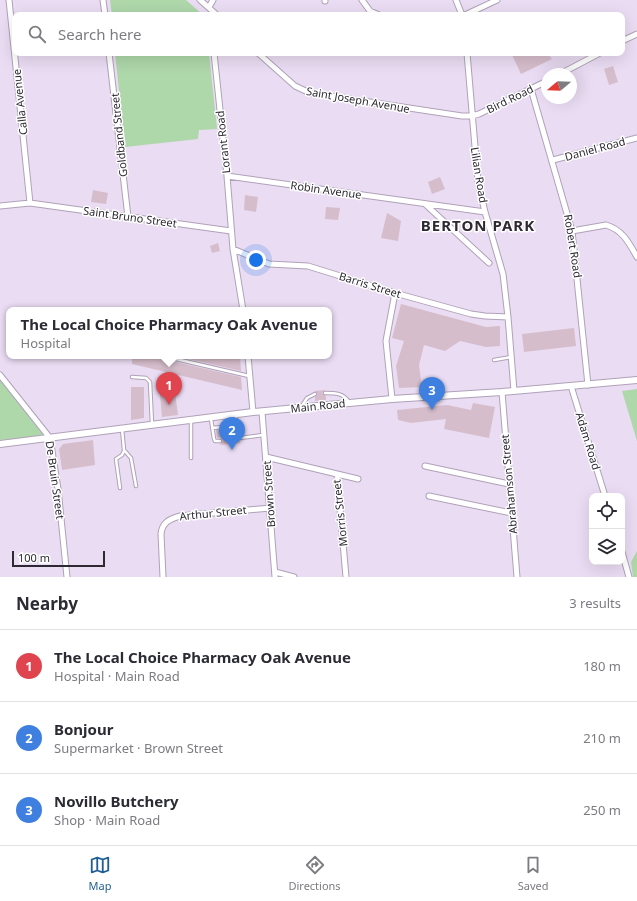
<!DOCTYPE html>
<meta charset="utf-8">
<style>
:root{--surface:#fff;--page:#f2f2f3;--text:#2b2b33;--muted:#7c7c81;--line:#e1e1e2;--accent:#1f5f95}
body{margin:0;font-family:"Noto Sans",sans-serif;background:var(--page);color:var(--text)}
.controls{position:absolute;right:12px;bottom:12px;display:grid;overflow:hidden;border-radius:8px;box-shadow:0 4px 16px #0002}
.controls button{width:36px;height:36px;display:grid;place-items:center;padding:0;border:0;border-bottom:1px solid var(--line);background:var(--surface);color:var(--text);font:20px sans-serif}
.compass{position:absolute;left:541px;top:68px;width:36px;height:36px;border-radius:50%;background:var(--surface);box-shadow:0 4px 16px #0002;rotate:251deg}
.scale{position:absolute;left:12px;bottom:10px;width:93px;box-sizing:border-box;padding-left:4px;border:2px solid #2d2831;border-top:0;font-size:11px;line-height:14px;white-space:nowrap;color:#2d2831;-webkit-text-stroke:3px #fff;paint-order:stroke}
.you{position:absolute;left:256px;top:260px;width:14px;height:14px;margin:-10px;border:3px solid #fff;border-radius:50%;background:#1a73e8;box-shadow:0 0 0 6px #1a73e833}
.badge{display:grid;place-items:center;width:26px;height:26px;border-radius:50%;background:var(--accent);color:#fff;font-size:13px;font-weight:700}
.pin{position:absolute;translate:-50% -33px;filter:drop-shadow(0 1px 2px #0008)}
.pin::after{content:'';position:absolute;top:21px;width:14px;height:12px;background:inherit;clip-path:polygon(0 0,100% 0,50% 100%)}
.popup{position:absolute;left:6px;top:307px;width:326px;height:52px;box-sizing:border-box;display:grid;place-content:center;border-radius:8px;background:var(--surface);filter:drop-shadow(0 1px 3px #0005);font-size:13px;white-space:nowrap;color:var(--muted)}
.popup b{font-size:15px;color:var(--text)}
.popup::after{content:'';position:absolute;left:50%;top:100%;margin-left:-8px;border:8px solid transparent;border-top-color:var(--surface)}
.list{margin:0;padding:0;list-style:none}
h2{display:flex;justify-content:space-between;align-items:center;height:52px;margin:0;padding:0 16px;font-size:17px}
h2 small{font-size:13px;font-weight:400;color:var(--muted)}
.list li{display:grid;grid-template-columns:26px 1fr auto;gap:12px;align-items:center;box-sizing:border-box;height:72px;padding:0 16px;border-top:1px solid var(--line)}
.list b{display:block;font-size:15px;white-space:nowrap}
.list p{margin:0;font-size:13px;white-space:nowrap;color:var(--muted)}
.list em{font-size:13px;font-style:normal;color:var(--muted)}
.icon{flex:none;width:22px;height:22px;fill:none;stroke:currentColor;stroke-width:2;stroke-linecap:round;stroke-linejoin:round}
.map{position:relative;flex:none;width:637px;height:577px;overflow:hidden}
.search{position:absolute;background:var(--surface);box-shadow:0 4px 16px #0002;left:12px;right:12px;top:12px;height:44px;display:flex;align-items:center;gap:10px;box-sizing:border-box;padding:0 14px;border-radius:8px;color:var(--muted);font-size:15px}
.sheet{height:268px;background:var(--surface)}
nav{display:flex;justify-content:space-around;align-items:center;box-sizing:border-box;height:56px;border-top:1px solid var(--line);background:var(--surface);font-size:11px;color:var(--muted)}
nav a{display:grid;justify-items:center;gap:2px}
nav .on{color:var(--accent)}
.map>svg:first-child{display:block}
.green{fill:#aed7aa}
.building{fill:#d6bdcb}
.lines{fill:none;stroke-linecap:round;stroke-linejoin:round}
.service-casing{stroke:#afa2b8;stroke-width:4.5}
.minor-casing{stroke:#afa2b8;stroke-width:7}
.tertiary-casing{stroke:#afa2b8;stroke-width:8}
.service{stroke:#fff;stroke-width:2.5}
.minor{stroke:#fff;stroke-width:5}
.tertiary{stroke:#fff;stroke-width:6}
.labels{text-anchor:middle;stroke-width:3;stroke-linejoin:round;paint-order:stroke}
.street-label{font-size:11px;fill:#2d2831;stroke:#fff}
.district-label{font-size:15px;font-weight:bold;letter-spacing:1px;fill:#2d2831;stroke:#fff}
</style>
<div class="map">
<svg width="637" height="577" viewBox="0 0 637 577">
<rect width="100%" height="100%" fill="#eadcf3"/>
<path class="green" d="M 110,0 L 186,0 L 203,15 L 112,15 Z
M 115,53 L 209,53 L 217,129 L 199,130 L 198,139 L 125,147 Z
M 0,380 L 44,436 L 0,440 Z
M 637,389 L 637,441 L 622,391 Z
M 637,551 L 637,577 L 633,577 L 631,562 Z"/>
<path class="building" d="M 511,53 L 547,53 L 552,59 L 521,74 Z
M 613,66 L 618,82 L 609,85 L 604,69 Z
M 440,177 L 445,189 L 432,194 L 428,182 Z
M 93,190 L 108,193 L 106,204 L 91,202 Z
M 245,195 L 258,197 L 256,212 L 244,210 Z
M 326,207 L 340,208 L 338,220 L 325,219 Z
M 387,213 L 401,221 L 398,241 L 381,238 Z
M 218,243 L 220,251 L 212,253 L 210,246 Z
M 401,304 L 486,327 L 500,326 L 500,346 L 486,347 L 460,341 L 445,351 L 424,345 L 419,365 L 422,387 L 399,388 L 396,366 L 404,341 L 392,338 Z
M 574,328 L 576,346 L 524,352 L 522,334 Z
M 132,356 L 160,356 L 162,359 L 241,377 L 242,390 L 132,364 Z
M 175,356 L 240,356 L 241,371 Z
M 131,387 L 144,387 L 144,418 L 131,420 Z
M 325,390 L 322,393 L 326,396 L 326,400 L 315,401 L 315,397 L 318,394 L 314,391 Z
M 175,392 L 178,415 L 162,417 L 160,394 Z
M 473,403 L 495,407 L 489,438 L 444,429 L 446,419 L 411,423 L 398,420 L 397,410 L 447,405 L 471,410 Z
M 244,426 L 244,435 L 239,435 L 237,437 L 240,443 L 220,445 L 223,440 L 219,437 L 217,438 L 216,430 L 235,429 L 238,427 Z
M 93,440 L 95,465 L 62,470 L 59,449 L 63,444 Z"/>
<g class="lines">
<g class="service-casing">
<path id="service" d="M 163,356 L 249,376
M 494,360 L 512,357
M 132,377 L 146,378 L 150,382 L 152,424
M 325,393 C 336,393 343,393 349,402
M 302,406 L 307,398 L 315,394
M 211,419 L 214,439 L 215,441 L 220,441
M 212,428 L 235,426 L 236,415
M 122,429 L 124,450 L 131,458 L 136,486
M 240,438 L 263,435
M 191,458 L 191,421
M 120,488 L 116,459 L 122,455 L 124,451"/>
</g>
<g class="minor-casing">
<path id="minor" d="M 9,0 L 30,203
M 103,0 L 105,15
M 200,0 L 217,15
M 362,0 L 370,11 L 379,15
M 456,0 L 462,15
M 325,1 L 325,0
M 209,7 L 213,0
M 465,15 L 497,0
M 622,41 L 637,34
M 109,53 L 128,217
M 214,53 L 227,176 L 233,249 L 243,310
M 258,53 L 295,86 L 310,93 L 462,116 L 472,116 L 479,114 L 547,81
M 467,53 L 478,182 L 485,212 L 503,274 L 508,317 L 514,391
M 560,74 L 600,53
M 531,89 L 572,231 L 588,385
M 553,160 L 637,138
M 227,176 L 485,212
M 425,204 L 489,263
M 0,206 L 30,203 L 231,231
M 572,231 L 606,225 C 623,230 629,243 637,257
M 233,249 L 269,264 L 308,266 L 395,293 L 471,314 L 485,316 L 508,317
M 248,356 L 253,412
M 0,375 L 50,438 L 58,489 L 67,577
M 571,386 L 605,496
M 502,392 L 517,577
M 392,399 L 386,341 L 395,293
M 262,412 L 275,577
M 266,457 L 358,479
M 425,466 L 509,484
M 337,475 L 346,577
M 429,496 L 511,513
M 622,552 L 629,577
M 275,572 L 294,577
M 163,577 L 161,534 C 162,523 169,519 180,516 L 270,508"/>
</g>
<g class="tertiary-casing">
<path id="tertiary" d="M 0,444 L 253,412 L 392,399 L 502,392 L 637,380"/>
</g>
<use href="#service" class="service"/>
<use href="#minor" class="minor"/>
<use href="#tertiary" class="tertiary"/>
</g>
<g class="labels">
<g class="street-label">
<text transform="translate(510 99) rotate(-26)" y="4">Bird Road</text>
<text transform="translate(358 100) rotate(10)" y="4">Saint Joseph Avenue</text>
<text transform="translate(20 102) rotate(-96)" y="4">Calla Avenue</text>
<text transform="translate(119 135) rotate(-96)" y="4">Goldband Street</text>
<text transform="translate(223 142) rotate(-96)" y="4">Lorant Road</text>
<text transform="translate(595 149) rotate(-15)" y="4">Daniel Road</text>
<text transform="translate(479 175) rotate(81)" y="4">Lilian Road</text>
<text transform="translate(326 190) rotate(8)" y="4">Robin Avenue</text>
<text transform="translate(130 217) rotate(8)" y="4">Saint Bruno Street</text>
<text transform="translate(573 246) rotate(81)" y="4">Robert Road</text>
<text transform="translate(370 285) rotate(17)" y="4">Barris Street</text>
<text transform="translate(318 406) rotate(-6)" y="4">Main Road</text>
<text transform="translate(588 441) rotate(73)" y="4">Adam Road</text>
<text transform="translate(55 480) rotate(82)" y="4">De Bruin Street</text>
<text transform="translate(509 484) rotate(-95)" y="4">Abrahamson Street</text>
<text transform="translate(269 494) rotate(-94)" y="4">Brown Street</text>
<text transform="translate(213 513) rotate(-6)" y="4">Arthur Street</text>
<text transform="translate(340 513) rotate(-96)" y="4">Morris Street</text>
</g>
<g class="district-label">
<text x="478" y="231">BERTON PARK</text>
</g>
</g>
</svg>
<div class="controls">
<button><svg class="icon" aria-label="locate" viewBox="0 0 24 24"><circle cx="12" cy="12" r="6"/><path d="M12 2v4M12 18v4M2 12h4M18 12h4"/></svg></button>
<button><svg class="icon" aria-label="layers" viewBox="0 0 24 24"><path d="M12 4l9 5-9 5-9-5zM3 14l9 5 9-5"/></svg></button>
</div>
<svg class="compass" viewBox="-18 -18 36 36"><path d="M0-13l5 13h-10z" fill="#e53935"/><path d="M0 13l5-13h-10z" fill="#7c7c81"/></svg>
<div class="scale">100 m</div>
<div class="you"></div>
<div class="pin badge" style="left:169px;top:405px;background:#e0444e">1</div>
<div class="popup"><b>The Local Choice Pharmacy Oak Avenue</b>Hospital</div>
<div class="pin badge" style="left:232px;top:450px;background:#3f7fe0">2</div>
<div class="pin badge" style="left:432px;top:410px;background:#3f7fe0">3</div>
<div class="search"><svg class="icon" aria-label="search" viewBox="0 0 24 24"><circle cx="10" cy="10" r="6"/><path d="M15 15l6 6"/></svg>Search here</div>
</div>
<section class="sheet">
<h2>Nearby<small>3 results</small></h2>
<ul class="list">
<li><span class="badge" style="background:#e0444e">1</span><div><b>The Local Choice Pharmacy Oak Avenue</b><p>Hospital · Main Road</p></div><em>180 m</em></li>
<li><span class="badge" style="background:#3f7fe0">2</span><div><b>Bonjour</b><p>Supermarket · Brown Street</p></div><em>210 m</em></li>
<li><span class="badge" style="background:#3f7fe0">3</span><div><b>Novillo Butchery</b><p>Shop · Main Road</p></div><em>250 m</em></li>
</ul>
</section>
<nav>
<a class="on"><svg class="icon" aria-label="map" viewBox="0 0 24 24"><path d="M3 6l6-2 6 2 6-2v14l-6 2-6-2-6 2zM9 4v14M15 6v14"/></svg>Map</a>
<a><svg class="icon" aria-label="directions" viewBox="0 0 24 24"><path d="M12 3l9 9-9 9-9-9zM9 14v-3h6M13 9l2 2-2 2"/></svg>Directions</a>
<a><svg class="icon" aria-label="saved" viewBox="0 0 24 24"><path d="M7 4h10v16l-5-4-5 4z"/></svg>Saved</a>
</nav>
